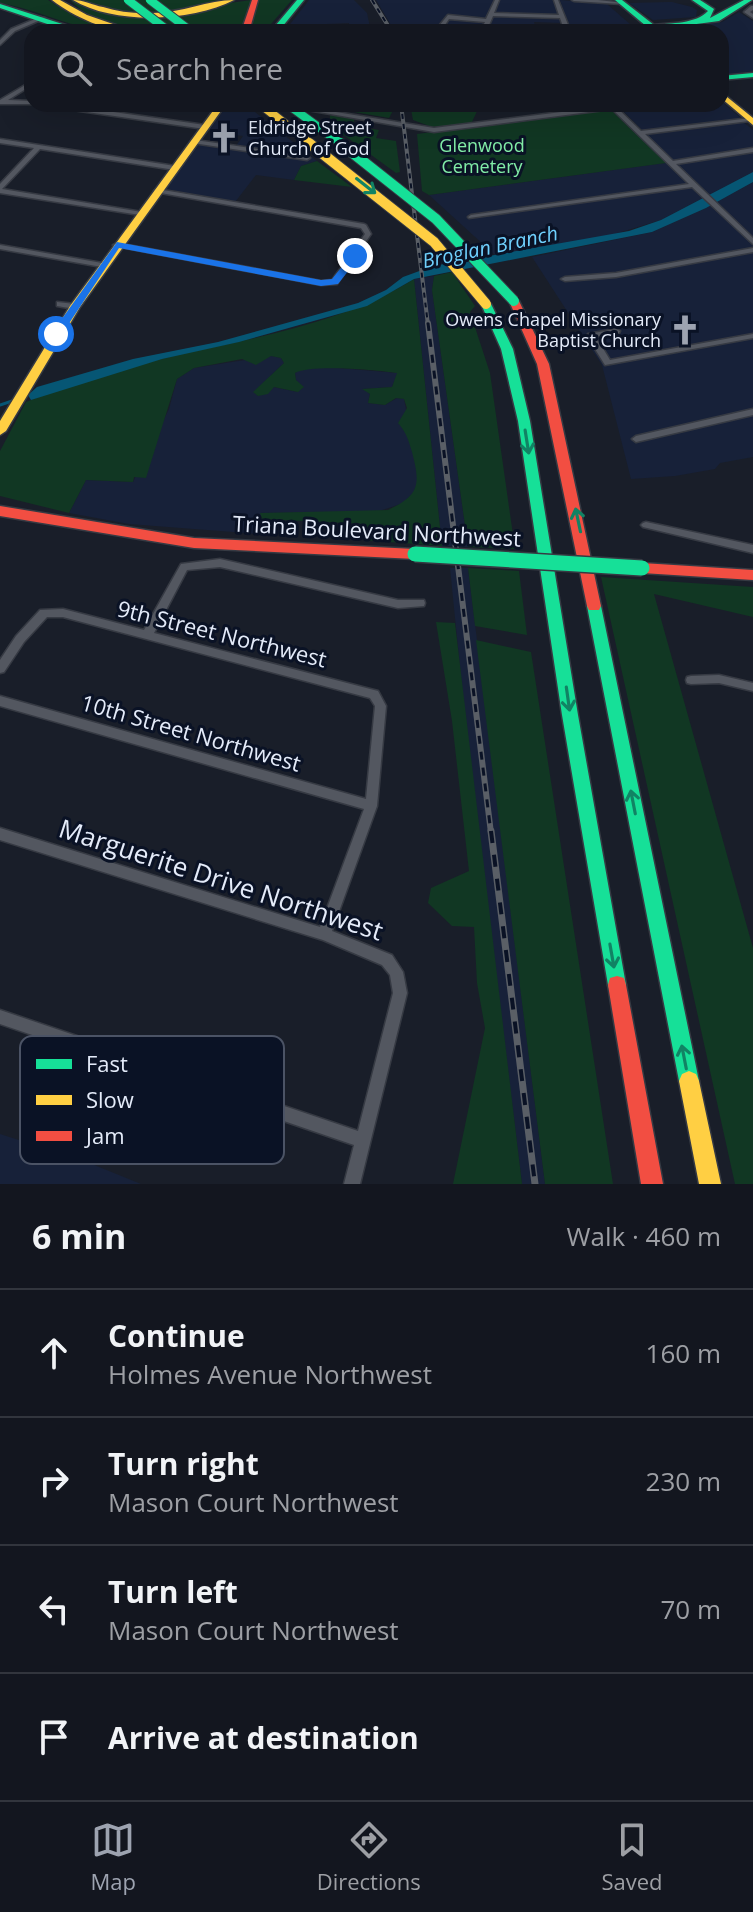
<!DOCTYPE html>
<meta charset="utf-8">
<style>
:root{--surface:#13161f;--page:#1c1f28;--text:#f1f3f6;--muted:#9d9fa4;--line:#32353d;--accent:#9da3b0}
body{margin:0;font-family:"Open Sans",sans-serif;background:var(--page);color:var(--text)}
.stop{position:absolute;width:24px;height:24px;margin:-18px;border:6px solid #1a73e8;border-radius:50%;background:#fff}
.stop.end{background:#1a73e8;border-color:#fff;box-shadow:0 2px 8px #0008}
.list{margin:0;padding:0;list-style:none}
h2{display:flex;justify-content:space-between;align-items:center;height:104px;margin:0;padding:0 32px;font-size:34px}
h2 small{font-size:26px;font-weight:400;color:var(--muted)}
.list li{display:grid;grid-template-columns:52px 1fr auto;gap:24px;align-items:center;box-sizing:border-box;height:128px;padding:0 32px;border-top:2px solid var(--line)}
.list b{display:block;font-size:30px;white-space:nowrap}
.list p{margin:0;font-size:26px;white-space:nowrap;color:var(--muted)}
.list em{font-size:26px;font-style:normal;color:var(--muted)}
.icon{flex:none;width:44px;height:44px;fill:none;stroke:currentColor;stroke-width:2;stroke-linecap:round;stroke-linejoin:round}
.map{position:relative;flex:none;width:753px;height:1184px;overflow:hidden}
.search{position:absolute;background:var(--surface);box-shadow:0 8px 32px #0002;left:24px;right:24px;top:24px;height:88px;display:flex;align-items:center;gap:20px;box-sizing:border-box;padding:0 28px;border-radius:24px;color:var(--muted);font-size:30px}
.sheet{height:616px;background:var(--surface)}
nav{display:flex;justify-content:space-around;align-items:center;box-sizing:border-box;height:112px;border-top:2px solid var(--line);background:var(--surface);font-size:22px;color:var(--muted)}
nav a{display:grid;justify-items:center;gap:4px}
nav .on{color:var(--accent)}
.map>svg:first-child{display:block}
.built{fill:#172139}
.green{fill:#113723}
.water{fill:#065674}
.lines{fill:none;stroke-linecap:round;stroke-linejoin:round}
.stream{stroke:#065674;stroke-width:3}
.street-casing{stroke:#363a43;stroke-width:3}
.fast-casing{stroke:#363a43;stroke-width:3}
.slow-casing{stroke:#363a43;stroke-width:3}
.jam-casing{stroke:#363a43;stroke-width:3}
.street{fill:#535760;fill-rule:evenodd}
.fast{fill:#16e098;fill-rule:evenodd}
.slow{fill:#ffcf43;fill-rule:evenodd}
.jam{fill:#f24e42;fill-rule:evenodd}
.rail-far2-casing{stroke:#5a5f66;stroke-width:4}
.rail-far1-casing{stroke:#5a5f66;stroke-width:6}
.rail-casing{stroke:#5a5f66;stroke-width:7}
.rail-far2{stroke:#0a1225;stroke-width:2;stroke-dasharray:5;stroke-linecap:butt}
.rail-far1{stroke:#0a1225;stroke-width:3;stroke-dasharray:8;stroke-linecap:butt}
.rail{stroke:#0a1225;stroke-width:4;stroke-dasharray:12;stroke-linecap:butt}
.fast-bridge-far2-casing{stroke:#363a43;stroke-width:10;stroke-linecap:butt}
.fast-bridge-far1-casing{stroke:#363a43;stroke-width:12;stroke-linecap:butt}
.fast-bridge-casing{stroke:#363a43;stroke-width:18;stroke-linecap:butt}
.slow-bridge-far1-casing{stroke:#363a43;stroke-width:10;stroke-linecap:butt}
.slow-bridge-casing{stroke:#363a43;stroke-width:12;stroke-linecap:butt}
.fast-bridge-far2{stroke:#16e098;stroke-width:8}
.fast-bridge-far1{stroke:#16e098;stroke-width:10}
.fast-bridge{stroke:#16e098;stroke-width:15}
.slow-bridge-far1{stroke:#ffcf43;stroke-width:8}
.slow-bridge{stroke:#ffcf43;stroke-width:10}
.oneway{stroke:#118364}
.route{fill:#1a73e8}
.labels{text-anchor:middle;stroke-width:6;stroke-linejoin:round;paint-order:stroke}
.far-poi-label{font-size:18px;fill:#e4ebf9;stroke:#0a1225;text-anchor:start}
.far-park-label{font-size:18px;fill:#82eda7;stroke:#0a1225}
.far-water-label{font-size:20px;font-style:italic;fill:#6fd0fd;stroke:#0a1225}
.street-label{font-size:22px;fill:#e4ebf9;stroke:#0a1225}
.near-street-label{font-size:26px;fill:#e4ebf9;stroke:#0a1225}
.key{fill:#0a1225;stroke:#4b5365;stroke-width:2}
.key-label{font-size:22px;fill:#e4ebf9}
</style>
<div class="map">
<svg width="753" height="1184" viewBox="0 0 753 1184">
<rect width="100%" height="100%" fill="#191e29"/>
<path class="built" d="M 309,0 L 354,0 L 367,13 L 371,32 L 348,32 L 349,23 L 327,24 L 326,32 L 284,32 Z
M 376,0 L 555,0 L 562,23 L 534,22 L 537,32 L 395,32 Z
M 560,0 L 607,4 L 639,32 L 570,32 Z
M 672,2 L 692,7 L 697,10 L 696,17 L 653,20 L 629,3 Z
M 739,12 L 753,21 L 753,71 L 721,76 L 721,32 L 667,32 L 674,28 L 722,22 Z
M 721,101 L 742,119 L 643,131 L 616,104 L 721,104 Z
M 228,104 L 245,104 L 317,161 L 301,166 L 294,180 L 256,175 L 232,206 L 195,200 L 198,195 L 166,189 L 202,141 L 236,146 L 243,136 L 209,131 Z
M 742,121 L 753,130 L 753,172 L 661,220 L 598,239 L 496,256 L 429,195 L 665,163 L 637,135 Z
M 753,182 L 753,457 L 720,463 L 715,469 L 675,476 L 631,479 L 602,365 L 532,257 L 652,232 L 706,208 Z
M 434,276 L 432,290 L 468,547 L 442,546 L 414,279 Z
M 271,356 L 281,358 L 284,363 L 254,392 L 258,396 L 273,387 L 298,392 L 295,373 L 303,368 L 326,367 L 398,373 L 392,387 L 364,389 L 370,394 L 368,403 L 385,405 L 397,398 L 404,399 L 419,479 L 414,492 L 404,503 L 376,512 L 261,513 L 260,534 L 129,524 L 69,513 L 86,480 L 133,482 L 169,409 L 177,379 L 194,368 Z
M 450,568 L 468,568 L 545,1184 L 522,1184 L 467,737 Z
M 0,1134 L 82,1160 L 141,1184 L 0,1184 Z"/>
<path class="green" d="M 0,0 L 48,0 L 77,18 L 119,32 C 78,32 41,10 0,3 Z
M 70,0 L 95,10 L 138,16 L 251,0 L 241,32 C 187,32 111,43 70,0 Z
M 79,0 L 226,0 C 180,19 125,16 79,0 Z
M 259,0 L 292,0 L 264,32 L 249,32 Z
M 308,104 L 395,104 L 396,105 L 389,118 Z
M 410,104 L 473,104 L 480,105 L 471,124 L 432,127 L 413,120 Z
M 610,109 L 666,163 L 429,195 L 422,191 L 417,134 Z
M 330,115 L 354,119 L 354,126 L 379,130 L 376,138 L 396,141 L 400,172 L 396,173 L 330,125 Z
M 317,161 L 352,187 L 294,180 L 301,166 Z
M 452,272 L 475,306 L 470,312 L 490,373 L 515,549 L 468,547 L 432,290 L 434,276 Z
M 414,279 L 442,546 L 363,540 L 364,524 L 262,519 L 260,513 L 388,510 C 421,495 420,483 412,452 C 408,439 407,434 398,423 L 407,408 L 404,399 L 396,398 L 385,405 L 368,403 L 370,394 L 362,389 L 392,387 L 397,373 C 377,370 311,364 295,373 L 296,380 L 304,387 L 298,392 L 274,387 L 268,394 L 258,396 L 253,392 L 284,363 L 281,358 L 271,356 L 256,365 L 242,359 L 194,368 L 177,379 L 146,478 L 134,477 L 133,482 L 86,480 L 69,513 L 0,496 L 0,451 L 26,402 C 70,384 132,366 177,355 C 258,337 343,323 414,279 Z
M 468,568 L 519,571 L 527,635 L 475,626 Z
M 601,577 L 753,587 L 753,617 L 654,594 L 753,948 L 753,1184 L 735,1184 Z
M 436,622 L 455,623 L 522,1184 L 453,1184 L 485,1028 L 477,983 L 474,927 L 452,926 L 428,903 L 431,888 L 469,871 L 452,721 Z
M 476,640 L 531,652 L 613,1184 L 545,1184 Z"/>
<path class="water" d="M 753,172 L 753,182 L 706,208 L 652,232 L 414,279 L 367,306 L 239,342 L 162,359 L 31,400 L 28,395 L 37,387 L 133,359 L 218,342 L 358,303 L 386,290 L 403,277 L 433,266 L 629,231 L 661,220 Z"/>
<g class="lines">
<path class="stream" d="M 0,405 L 15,400"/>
<g class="street-casing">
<path id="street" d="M 495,0 L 499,0 L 494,13 L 559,15 L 554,0 L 558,0 L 571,32 L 565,32 L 560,18 L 493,16 L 486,32 L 480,32 L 485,22 L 449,19 L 440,32 L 434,32 L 448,15 L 486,19 Z
M 572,0 L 598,0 L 624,3 L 622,4 L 574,1 Z
M 751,6 L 753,6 L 753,10 L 750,12 L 753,14 L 753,18 L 744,12 Z
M 40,17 L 45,18 L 15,31 L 0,45 L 0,40 L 11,29 Z
M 32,81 L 32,85 L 8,100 L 32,101 L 32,104 L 34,104 L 0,104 L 0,100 Z
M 42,104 L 57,104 L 205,125 L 208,127 L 205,129 L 45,106 Z
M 273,104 L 287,104 L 434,128 L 609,106 L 607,104 L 613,104 L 641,131 L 751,118 L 751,120 L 749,121 L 645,134 L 673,161 L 753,148 L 753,152 L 676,164 L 753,238 L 753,244 L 692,187 L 469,218 L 468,217 L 471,215 L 689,184 L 612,109 L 434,132 Z
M 0,139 L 175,166 L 178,168 L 175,170 L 40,149 L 2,189 L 142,212 L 142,214 L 140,215 L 0,193 L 0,184 L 34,148 L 0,143 Z
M 195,140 L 307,156 L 310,158 L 307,160 L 193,143 L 192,142 Z
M 157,189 L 364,224 L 366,225 L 371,234 L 337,284 L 321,285 L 115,246 L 113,245 L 117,243 L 321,281 L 332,280 L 365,234 L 361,228 L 155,192 L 154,191 Z
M 0,245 L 102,263 L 106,265 L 102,267 L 0,249 Z
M 753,248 L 753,252 L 616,277 L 565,281 L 561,279 L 565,277 L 616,273 Z
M 57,302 L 75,304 L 79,306 C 74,310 64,307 57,306 Z
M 616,329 L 620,331 L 619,333 L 596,337 L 610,360 L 753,334 L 753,338 L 605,365 L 587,336 L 588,334 Z
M 753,409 L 753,415 L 636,442 L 632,439 L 636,436 Z
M 646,522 L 753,545 L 753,553 L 643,527 L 641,525 L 643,523 Z
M 220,559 L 398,600 L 424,600 L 425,603 L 424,606 L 398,608 L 220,567 L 187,570 L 154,633 L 374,690 L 378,691 L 386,706 L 377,806 L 332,931 L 392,955 L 403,972 L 407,993 L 360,1184 L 344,1184 L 354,1145 L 0,1024 L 0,1010 L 358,1131 L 393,993 L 390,975 L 382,965 L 323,940 L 0,840 L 0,828 L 320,927 L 364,809 L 0,706 L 0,696 L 366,799 L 375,706 L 370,698 L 63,617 L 47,617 L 24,642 L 4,672 L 0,673 L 0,660 L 16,636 L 40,610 L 63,609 L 144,630 L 181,564 Z
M 719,675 L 753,683 L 753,691 L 719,683 L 691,684 L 687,683 L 686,680 L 687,677 L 691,676 Z"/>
</g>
<g class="fast-casing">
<path id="fast" d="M 297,0 L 304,0 L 278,32 L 270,32 Z
M 615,0 L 622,0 L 654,25 C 671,23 696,24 708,11 L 692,0 L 700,0 L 714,9 L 710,18 L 744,0 L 752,0 L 719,21 L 659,29 L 662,32 L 639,31 L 639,27 L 646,26 Z
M 0,4 L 81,30 L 82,32 L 71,32 L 0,8 Z
M 753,73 L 753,77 L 721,80 L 721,76 Z
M 486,301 L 491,304 L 513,349 L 530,421 L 578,715 L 626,985 L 624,992 L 617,994 L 610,992 L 608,985 L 562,715 L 518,421 L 501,349 L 481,304 Z
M 594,601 L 599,602 L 601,606 L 699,1081 L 696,1088 L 689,1091 L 682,1088 L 679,1081 L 587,606 L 589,602 Z"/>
</g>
<g class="slow-casing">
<path id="slow" d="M 52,0 L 60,0 L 87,15 L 136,32 C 107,32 74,17 52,0 Z
M 73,0 C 84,0 92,5 103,7 C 119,12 136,14 153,13 C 181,13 209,0 234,0 C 192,22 114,25 73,0 Z
M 721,92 L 753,118 L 753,125 L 721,98 Z
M 218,104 L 226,104 L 80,307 L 6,431 L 0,435 L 0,421 L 70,306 Z
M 689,1071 L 696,1074 L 699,1081 L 721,1184 L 699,1184 L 679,1081 L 682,1074 Z"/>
</g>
<g class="jam-casing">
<path id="jam" d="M 252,0 L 258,0 L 249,32 L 241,32 Z
M 514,298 L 519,301 L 549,364 L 601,606 L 599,610 L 589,610 L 587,606 L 537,364 L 509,301 Z
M 0,506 L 194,538 L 415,549 L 422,554 L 415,559 L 194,548 L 0,516 Z
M 642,563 L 753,570 L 753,580 L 642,573 L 635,568 Z
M 617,976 L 624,978 L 626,985 L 663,1184 L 641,1184 L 608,985 L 610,978 Z"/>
</g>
<use href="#street" class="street"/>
<use href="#fast" class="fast"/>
<use href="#slow" class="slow"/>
<use href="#jam" class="jam"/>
<g class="rail-far2-casing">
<path id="rail-far2" d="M 372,0 L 392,32
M 401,104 L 428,325"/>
</g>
<g class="rail-far1-casing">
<path id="rail-far1" d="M 428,323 L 491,833"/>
</g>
<g class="rail-casing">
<path id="rail" d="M 491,831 L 535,1184"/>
</g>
<use href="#rail-far2" class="rail-far2"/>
<use href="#rail-far1" class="rail-far1"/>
<use href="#rail" class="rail"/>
<g class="fast-bridge-far2-casing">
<path id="fast-bridge-far2" d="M 128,0 L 166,29
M 150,0 L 192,32
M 287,104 L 343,145"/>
</g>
<g class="fast-bridge-far1-casing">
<path id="fast-bridge-far1" d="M 340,143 L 436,219 L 514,301"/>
</g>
<g class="fast-bridge-casing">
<path id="fast-bridge" d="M 415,554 L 642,568"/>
</g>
<g class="slow-bridge-far1-casing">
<path id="slow-bridge-far1" d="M 260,104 L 312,145"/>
</g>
<g class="slow-bridge-casing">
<path id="slow-bridge" d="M 309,143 L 434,242 L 486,304"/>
</g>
<use href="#fast-bridge-far2" class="fast-bridge-far2"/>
<use href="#fast-bridge-far1" class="fast-bridge-far1"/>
<use href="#fast-bridge" class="fast-bridge"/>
<use href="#slow-bridge-far1" class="slow-bridge-far1"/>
<use href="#slow-bridge" class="slow-bridge"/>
</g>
<defs><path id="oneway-shaft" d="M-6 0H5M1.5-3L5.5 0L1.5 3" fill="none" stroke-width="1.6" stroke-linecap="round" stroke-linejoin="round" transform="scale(2)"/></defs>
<g class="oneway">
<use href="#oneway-shaft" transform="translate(366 186) rotate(38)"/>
<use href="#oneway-shaft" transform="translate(527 442) rotate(81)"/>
<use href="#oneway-shaft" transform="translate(578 520) rotate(-102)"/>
<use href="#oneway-shaft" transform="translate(568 699) rotate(82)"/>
<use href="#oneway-shaft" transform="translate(633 802) rotate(-101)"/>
<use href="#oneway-shaft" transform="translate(612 956) rotate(80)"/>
<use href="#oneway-shaft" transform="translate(684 1057) rotate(-101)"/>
</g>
<path class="route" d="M 117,242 L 321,280 L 332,279 L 352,254 L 360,256 L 338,284 L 321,286 L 119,248 L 60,337 L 52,337 L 51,334 Z"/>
<defs>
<g id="church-bare" transform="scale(2.4)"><path d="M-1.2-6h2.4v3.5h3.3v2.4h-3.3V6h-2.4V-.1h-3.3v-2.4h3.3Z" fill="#9da3b0" stroke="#0a1225" stroke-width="2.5" paint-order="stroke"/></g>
</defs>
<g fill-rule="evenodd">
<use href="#church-bare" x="224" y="138"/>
<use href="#church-bare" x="685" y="330"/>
</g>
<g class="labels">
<g class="far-poi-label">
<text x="248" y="134">Eldridge Street<tspan x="248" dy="21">Church of God</tspan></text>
<text x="661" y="326" text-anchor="end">Owens Chapel Missionary<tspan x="661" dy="21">Baptist Church</tspan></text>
</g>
<g class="far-park-label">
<text x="482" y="152">Glenwood<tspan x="482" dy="21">Cemetery</tspan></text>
</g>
<g class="far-water-label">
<text transform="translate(490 247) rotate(-12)" y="7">Broglan Branch</text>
</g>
<g class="street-label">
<text transform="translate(377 531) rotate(3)" y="8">Triana Boulevard Northwest</text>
<text transform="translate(222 634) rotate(14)" y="8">9th Street Northwest</text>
<text transform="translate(191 733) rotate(16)" y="8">10th Street Northwest</text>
</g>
<g class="near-street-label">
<text transform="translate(221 880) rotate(18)" y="9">Marguerite Drive Northwest</text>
</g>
</g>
<rect x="20" y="1036" width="264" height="128" rx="12" class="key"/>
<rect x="36" y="1059" width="36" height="10" fill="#16e098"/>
<rect x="36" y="1095" width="36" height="10" fill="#ffcf43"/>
<rect x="36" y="1131" width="36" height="10" fill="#f24e42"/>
<g class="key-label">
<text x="86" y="1072">Fast</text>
<text x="86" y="1108">Slow</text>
<text x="86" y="1144">Jam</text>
</g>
</svg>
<div class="stop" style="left:56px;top:334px"></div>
<div class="stop end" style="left:355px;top:256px"></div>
<div class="search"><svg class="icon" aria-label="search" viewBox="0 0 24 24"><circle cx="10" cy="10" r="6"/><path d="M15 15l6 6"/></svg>Search here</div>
</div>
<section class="sheet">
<h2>6 min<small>Walk · 460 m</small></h2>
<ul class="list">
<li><svg class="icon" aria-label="ahead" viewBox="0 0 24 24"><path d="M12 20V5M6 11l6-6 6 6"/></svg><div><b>Continue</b><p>Holmes Avenue Northwest</p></div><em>160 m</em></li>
<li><svg class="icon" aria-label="right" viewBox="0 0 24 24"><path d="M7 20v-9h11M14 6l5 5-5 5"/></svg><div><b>Turn right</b><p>Mason Court Northwest</p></div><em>230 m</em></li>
<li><svg class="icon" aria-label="left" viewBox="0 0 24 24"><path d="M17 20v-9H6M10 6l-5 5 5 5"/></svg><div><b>Turn left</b><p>Mason Court Northwest</p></div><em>70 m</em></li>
<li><svg class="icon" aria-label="arrive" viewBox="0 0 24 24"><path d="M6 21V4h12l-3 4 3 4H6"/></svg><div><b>Arrive at destination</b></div></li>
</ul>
</section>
<nav>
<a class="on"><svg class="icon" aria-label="map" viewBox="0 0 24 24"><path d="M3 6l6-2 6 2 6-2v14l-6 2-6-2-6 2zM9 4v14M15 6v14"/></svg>Map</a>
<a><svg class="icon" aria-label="directions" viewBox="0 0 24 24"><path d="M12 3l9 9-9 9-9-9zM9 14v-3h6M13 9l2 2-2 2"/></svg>Directions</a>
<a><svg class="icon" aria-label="saved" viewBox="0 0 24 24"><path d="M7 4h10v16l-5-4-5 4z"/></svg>Saved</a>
</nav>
